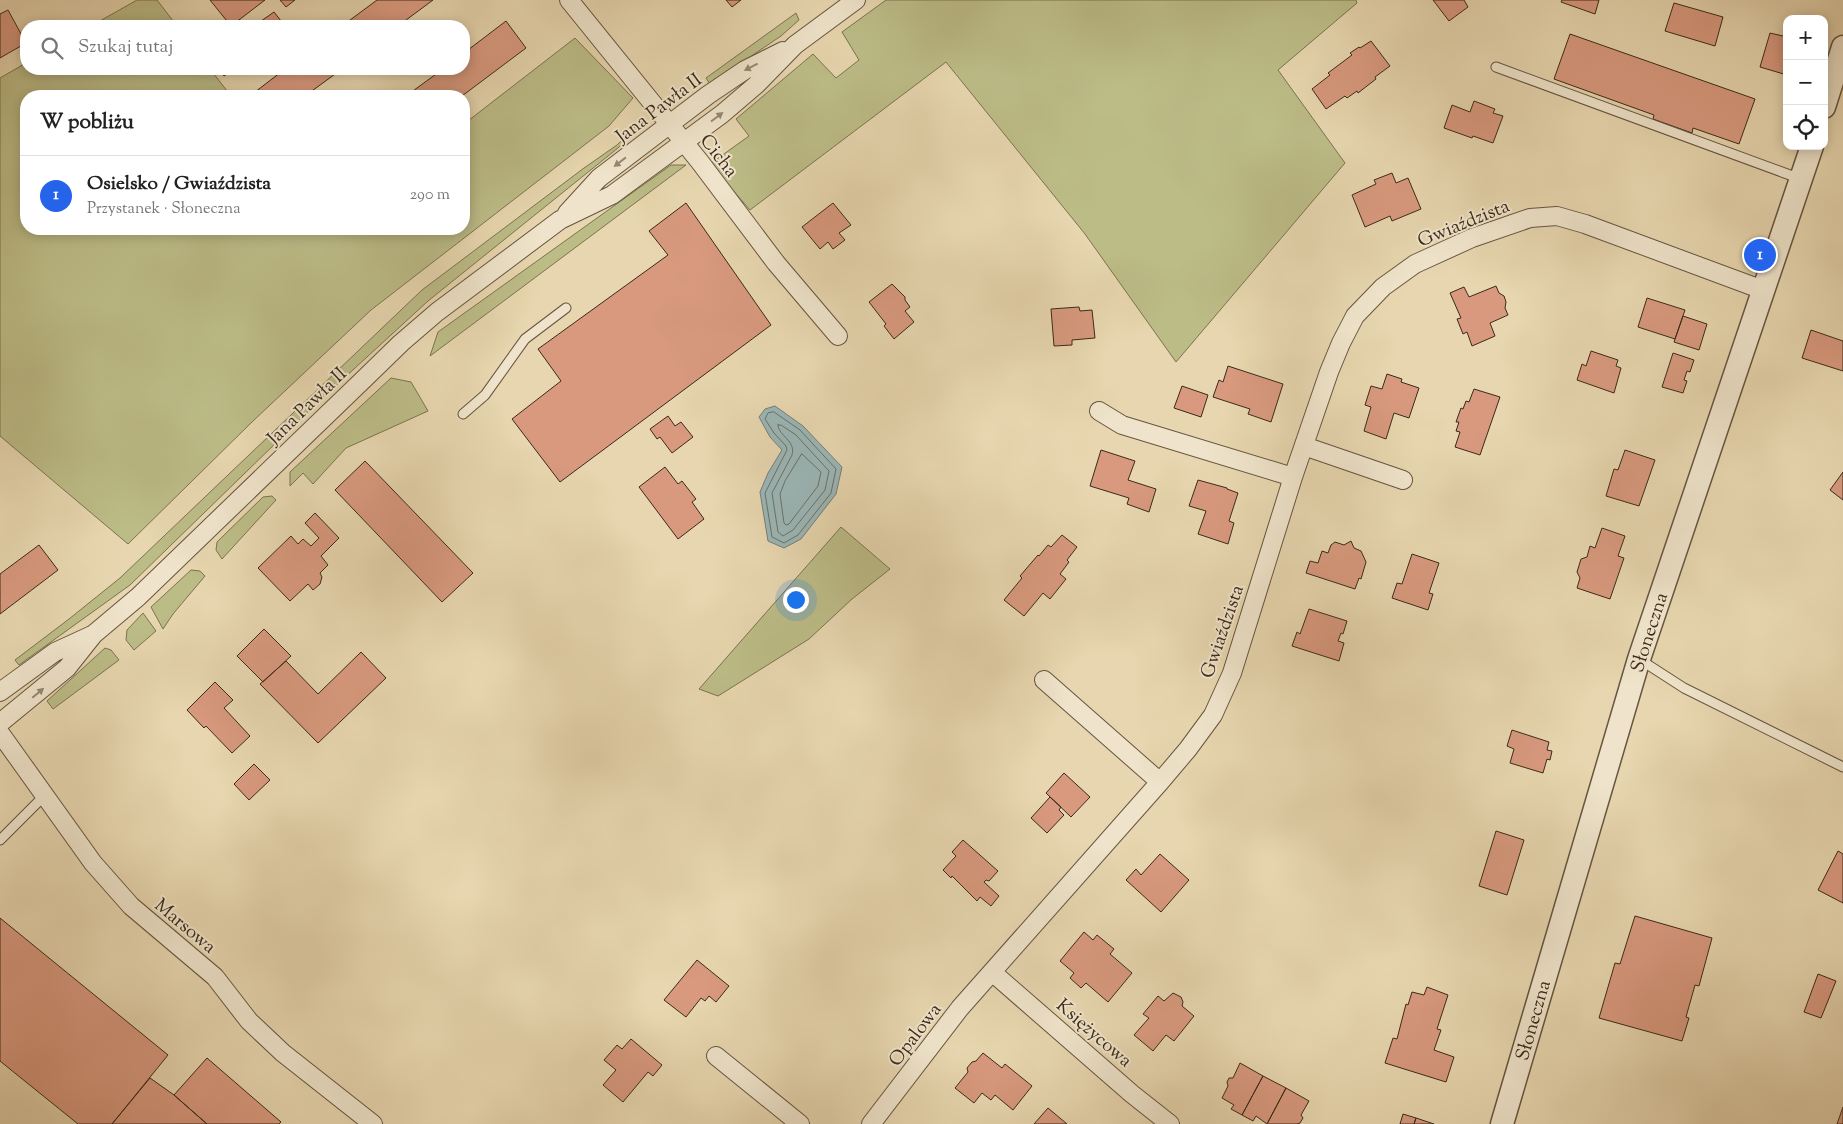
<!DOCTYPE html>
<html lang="pl">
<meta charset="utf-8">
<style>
:root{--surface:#fff;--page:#f6f6f6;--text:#222;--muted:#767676;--line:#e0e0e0;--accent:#2563eb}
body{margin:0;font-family:"Sorts Mill Goudy",serif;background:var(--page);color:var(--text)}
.controls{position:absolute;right:15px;top:15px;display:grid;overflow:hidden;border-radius:10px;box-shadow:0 2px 12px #0003}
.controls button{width:45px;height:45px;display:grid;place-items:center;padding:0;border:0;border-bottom:1px solid var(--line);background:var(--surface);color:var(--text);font:25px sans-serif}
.you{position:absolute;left:795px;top:599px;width:18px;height:18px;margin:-12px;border:4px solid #fff;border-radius:50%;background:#1a73e8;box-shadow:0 0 0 8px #1a73e833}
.badge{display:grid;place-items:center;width:32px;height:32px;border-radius:50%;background:var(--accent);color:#fff;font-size:16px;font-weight:700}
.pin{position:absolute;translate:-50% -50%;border:2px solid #fff;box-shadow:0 1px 5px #0006}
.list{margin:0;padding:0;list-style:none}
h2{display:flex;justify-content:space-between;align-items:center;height:65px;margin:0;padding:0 20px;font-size:21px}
h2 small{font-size:16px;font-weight:400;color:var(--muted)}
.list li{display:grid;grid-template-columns:32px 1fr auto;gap:15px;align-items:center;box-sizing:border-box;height:80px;padding:0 20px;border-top:1px solid var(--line)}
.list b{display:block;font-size:19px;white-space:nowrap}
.list p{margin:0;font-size:16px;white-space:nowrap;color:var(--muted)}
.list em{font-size:16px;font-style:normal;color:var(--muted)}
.icon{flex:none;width:28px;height:28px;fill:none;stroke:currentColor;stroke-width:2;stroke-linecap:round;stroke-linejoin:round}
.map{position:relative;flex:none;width:1843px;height:1124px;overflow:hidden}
.search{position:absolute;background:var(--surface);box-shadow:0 2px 12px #0003;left:20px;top:20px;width:450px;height:55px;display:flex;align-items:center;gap:12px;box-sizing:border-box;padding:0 18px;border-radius:20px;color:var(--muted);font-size:19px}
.panel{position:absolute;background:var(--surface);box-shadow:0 2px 12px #0003;left:20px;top:90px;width:450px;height:145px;border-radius:20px}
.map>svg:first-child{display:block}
.green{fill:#bcbc87;stroke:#7c7351}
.water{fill:#9bb6b6;stroke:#757e78}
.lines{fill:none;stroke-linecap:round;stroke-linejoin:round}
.shore{stroke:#6b7068;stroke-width:1}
.building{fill:#d8997e;stroke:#3b2a1b}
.service-casing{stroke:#665540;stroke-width:11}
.minor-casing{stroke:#665540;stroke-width:20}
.tertiary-casing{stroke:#665540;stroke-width:25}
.service{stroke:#efe4cb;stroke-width:9}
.minor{stroke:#efe4cb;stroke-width:18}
.tertiary{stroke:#efe4cb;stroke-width:22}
.oneway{fill:#958773}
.labels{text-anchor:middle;stroke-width:4;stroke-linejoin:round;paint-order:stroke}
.street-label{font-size:19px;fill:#3b2a1b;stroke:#efe4cb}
</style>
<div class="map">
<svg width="1843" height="1124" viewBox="0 0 1843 1124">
<rect width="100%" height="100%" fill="#e7d6af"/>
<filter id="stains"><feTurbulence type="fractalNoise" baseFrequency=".004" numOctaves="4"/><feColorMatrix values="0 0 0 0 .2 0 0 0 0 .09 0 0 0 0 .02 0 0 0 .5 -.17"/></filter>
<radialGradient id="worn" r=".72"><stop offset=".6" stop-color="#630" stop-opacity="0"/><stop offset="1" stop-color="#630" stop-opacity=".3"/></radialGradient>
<path class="green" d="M 137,0 L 157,0 L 177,26 L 91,26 Z
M 886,0 L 1356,0 L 1357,3 L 1278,70 L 1345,163 L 1176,362 L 1085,234 L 946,62 L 750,210 L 710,164 L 749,136 L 736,119 L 813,54 L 836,78 L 859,60 L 842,32 Z
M 796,13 L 799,20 L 781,36 L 710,84 L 706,78 Z
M 575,38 L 633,98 L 609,126 L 371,310 L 252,422 L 128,544 L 0,436 L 0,78 L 26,63 L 26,69 L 210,69 L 231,96 L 26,96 L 26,229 L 464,229 L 464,124 Z
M 642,120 L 641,127 L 618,148 L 428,301 L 318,402 L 130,585 L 19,665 L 15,660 L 69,619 L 120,578 L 422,290 L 584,168 L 617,145 Z
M 671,165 L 686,165 L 430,356 L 438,332 Z
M 391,378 L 411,382 L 428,411 L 346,448 L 313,484 L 303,473 L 290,486 L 290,472 Z
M 272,496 L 276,500 L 222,559 L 216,550 L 217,542 L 263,497 Z
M 841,527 L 890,569 L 852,599 L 809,639 L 718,696 L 699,689 Z
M 191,570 L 200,571 L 205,576 L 173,614 L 163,629 L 151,607 Z
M 143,613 L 156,631 L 134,650 L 126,640 L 127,630 Z
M 105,648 L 111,650 L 119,660 L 53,709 L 47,701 Z"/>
<path class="water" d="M 775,406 L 803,426 L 842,467 L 836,494 L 801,539 L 784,548 L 768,541 L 760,492 L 768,473 L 782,450 L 770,437 L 759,417 L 765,409 Z"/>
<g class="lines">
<path class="shore" d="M 774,412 L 800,430 L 836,469 L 831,493 L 798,535 L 784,543 L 772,537 L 765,493 L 787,450 L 786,446 L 774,433 L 765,419 L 768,413 Z
M 778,425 L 781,425 L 796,435 L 829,471 L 825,490 L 793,530 L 783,536 L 778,532 L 772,493 L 792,455 C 796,440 779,437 778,425 Z
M 802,454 L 821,472 L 818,486 L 789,524 L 786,525 L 784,523 L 780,494 L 785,481 Z"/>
</g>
<path class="building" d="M 210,0 L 265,0 L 231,26 Z
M 280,0 L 295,0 L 286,7 Z
M 377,0 L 433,0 L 398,26 L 342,26 Z
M 726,0 L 741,0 L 732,7 Z
M 1433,0 L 1464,0 L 1468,7 L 1449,21 Z
M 1562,0 L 1599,0 L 1595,14 L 1561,2 Z
M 1674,3 L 1723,17 L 1715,46 L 1665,31 Z
M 8,10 L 26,43 L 0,58 L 0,14 Z
M 274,12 L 285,26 L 254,26 Z
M 506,21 L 526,48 L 462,96 L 406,96 L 443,69 L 464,69 L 464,53 Z
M 1770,33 L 1787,37 L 1787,75 L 1760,67 Z
M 1570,34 L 1755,99 L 1739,144 L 1693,128 L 1692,133 L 1653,119 L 1654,115 L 1554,79 Z
M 1371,41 L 1390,66 L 1375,77 L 1376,79 L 1358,93 L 1357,91 L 1347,98 L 1345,96 L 1326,109 L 1312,89 L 1330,75 L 1328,73 L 1352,55 L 1350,53 L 1359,47 L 1360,48 Z
M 219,69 L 234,69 L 224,76 Z
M 285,69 L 342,69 L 305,96 L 258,96 L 255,92 Z
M 1474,101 L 1495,109 L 1493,113 L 1503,116 L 1493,143 L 1473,136 L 1472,138 L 1444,128 L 1452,105 L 1470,112 Z
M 1392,173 L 1396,183 L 1408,178 L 1421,209 L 1392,221 L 1390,216 L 1365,227 L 1352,195 L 1376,184 L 1374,180 Z
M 686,203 L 771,325 L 560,482 L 512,419 L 561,381 L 538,349 L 668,255 L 649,231 Z
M 833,203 L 851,225 L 839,233 L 845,240 L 833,249 L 828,242 L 820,249 L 802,227 Z
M 892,284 L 905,297 L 905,300 L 910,307 L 905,311 L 914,322 L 894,339 L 884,326 L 886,324 L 869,302 Z
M 1496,286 L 1499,293 L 1504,296 L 1506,302 L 1505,308 L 1508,315 L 1490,323 L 1495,336 L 1472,346 L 1467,332 L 1463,334 L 1457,319 L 1461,318 L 1450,293 L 1464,287 L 1469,297 Z
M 1647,298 L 1685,310 L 1675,339 L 1638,327 Z
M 1079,307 L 1080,311 L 1092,310 L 1095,338 L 1072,340 L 1072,345 L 1054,346 L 1051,309 Z
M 1683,316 L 1707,324 L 1699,350 L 1674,342 Z
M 1811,330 L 1843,341 L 1843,371 L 1802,358 Z
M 1591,351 L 1618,360 L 1616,366 L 1621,368 L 1614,393 L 1577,380 L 1582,364 L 1586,366 Z
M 1673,353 L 1694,360 L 1690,372 L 1687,371 L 1684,380 L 1687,381 L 1683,393 L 1662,387 Z
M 1228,366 L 1283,384 L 1271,422 L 1248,414 L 1250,409 L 1213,397 L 1219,380 L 1223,382 Z
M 1387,374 L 1402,379 L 1401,382 L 1419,388 L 1409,418 L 1394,413 L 1386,439 L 1364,431 L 1371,407 L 1365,405 L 1371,386 L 1382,389 Z
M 1182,386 L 1208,395 L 1201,417 L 1174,408 Z
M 1474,389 L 1500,397 L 1480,455 L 1455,447 L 1460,432 L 1456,431 L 1459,422 L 1456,422 L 1461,408 L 1463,409 L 1466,401 L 1469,402 Z
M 668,416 L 675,426 L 681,422 L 693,437 L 672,453 L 660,437 L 657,439 L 650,429 Z
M 1101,450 L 1135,461 L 1128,480 L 1156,489 L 1149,512 L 1127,504 L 1129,498 L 1090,486 Z
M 1625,450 L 1655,460 L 1639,506 L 1606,496 L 1614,469 L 1618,470 Z
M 365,461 L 473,573 L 442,602 L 335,490 Z
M 665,467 L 678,484 L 682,481 L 696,499 L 692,502 L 704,519 L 678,539 L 639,487 Z
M 1843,472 L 1843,500 L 1830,490 Z
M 1198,480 L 1227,488 L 1227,489 L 1238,493 L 1229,521 L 1234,523 L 1228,544 L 1198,534 L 1206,511 L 1189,506 Z
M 315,513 L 339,538 L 321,556 L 328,565 L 320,573 L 322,577 L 320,584 L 313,590 L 308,584 L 290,601 L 258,568 L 291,536 L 298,544 L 303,539 L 311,546 L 319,538 L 305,523 Z
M 1602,528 L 1625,536 L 1618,556 L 1624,558 L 1610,599 L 1577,588 L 1580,578 L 1577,572 L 1581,559 L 1587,557 L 1590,546 L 1595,548 Z
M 1062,535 L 1077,547 L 1067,560 L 1069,562 L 1060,574 L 1066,579 L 1050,599 L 1043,593 L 1024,616 L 1004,600 L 1022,578 L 1020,576 L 1038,555 L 1039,556 L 1048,545 L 1051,547 Z
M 1351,541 L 1354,548 L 1361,551 L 1366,562 L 1361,579 L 1359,578 L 1355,589 L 1306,573 L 1310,561 L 1318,563 L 1322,551 L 1328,553 L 1331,545 L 1335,542 L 1344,545 Z
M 39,545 L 58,570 L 0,614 L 0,574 Z
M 1412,554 L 1439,563 L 1429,593 L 1433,594 L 1428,610 L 1392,598 L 1397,583 L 1402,584 Z
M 1309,609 L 1347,621 L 1343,634 L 1341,633 L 1338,641 L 1344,643 L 1339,661 L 1292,646 L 1297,632 L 1300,634 Z
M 264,629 L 291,656 L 263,682 L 237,656 Z
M 361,652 L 386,678 L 318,743 L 260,684 L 286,661 L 318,694 Z
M 215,682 L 233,700 L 224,708 L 250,736 L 232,753 L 206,726 L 204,728 L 187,710 Z
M 1512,730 L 1549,742 L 1547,750 L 1552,751 L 1550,760 L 1547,759 L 1543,773 L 1510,763 L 1514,749 L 1507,746 Z
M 254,764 L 270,780 L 249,800 L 234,784 Z
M 1064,773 L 1090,797 L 1071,817 L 1046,793 Z
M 1050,797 L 1061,807 L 1059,810 L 1064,815 L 1047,833 L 1031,818 Z
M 1496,831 L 1524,840 L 1507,895 L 1479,886 Z
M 963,840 L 998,871 L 989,881 L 986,880 L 984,882 L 999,896 L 991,906 L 980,897 L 977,901 L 952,876 L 951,878 L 943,870 L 956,856 L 952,852 Z
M 1838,851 L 1843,854 L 1843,903 L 1818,890 Z
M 1160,854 L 1189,880 L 1161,912 L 1126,880 L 1136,869 L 1141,875 Z
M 1635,916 L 1712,938 L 1699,986 L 1695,985 L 1686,1017 L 1689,1018 L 1682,1041 L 1599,1018 L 1615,963 L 1620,964 Z
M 0,918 L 168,1055 L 112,1124 L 78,1124 L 0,1061 Z
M 1084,932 L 1093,940 L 1097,935 L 1114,949 L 1110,954 L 1132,973 L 1108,1002 L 1086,983 L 1081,988 L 1070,978 L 1074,973 L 1060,961 Z
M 697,960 L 729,986 L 716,1002 L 709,996 L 705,1001 L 701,998 L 686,1017 L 664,1000 Z
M 1818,974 L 1836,981 L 1821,1018 L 1804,1012 Z
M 1427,987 L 1448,995 L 1437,1029 L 1441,1030 L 1434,1050 L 1454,1057 L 1446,1082 L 1385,1063 L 1393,1038 L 1397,1039 L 1406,1004 L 1408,1005 L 1412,992 L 1424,995 Z
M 1173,993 L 1181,997 L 1183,1002 L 1182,1006 L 1194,1016 L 1174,1041 L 1166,1035 L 1153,1051 L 1134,1035 L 1149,1018 L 1143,1014 L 1158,996 L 1164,1001 Z
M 631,1039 L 662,1065 L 653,1076 L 648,1072 L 623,1102 L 603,1085 L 616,1070 L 604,1060 L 617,1045 L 622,1049 Z
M 983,1053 L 1002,1068 L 1005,1064 L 1032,1086 L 1013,1110 L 995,1095 L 991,1100 L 982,1093 L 974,1103 L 955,1088 L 968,1072 L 967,1068 L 972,1062 L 976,1061 Z
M 207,1058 L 281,1122 L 279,1124 L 207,1124 L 174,1095 Z
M 1240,1063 L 1263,1076 L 1242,1115 L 1231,1109 L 1234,1105 L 1222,1098 L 1228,1086 L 1227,1082 L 1229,1078 L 1233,1078 Z
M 1263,1076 L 1286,1088 L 1267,1124 L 1256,1116 L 1253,1121 L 1242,1115 Z
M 150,1078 L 174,1095 L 207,1124 L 112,1124 Z
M 1286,1088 L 1309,1101 L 1301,1115 L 1303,1118 L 1300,1123 L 1297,1124 L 1267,1124 Z
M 1843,1107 L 1843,1124 L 1837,1124 Z
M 1048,1108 L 1067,1124 L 1034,1124 Z
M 1403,1114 L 1416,1118 L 1414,1124 L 1400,1124 Z
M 1416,1118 L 1434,1124 L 1414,1124 Z"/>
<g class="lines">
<g class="service-casing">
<path id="service" d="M 1496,67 L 1790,175 L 1801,176
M 463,414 L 485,395 L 525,339 L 566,308
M 1639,659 L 1684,688 L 1843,767
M 0,840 L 44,796"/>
</g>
<g class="minor-casing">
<path id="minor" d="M 569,0 L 700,162 L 776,263 L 838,336
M 567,213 L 599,178 L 708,95 L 745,70 L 783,51
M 1099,411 L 1122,425 L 1293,477
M 1304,446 L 1403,480
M 1044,680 L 1160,782
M 0,692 L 55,652 L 92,635
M 0,723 L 67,668 L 94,634 L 138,597 L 364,379 L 401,343 L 437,312 L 560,220 L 612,195 L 722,114 L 756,85 L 795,45 L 856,0
M 0,733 L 93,863 L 131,906 L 215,977 L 249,1021 L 283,1053 L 373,1124
M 992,972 L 1132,1094 L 1170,1124
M 716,1056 L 800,1124
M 871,1124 L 960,1008 L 1160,782 L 1188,749 L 1213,715 L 1232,673 L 1293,477 L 1329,372 L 1341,343 L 1355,316 L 1383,287 L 1415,264 L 1472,238 L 1530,218 L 1557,216 L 1585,224 L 1763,290"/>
</g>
<g class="tertiary-casing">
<path id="tertiary" d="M 1824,107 L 1843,47
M 1502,1124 L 1639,659 L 1812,146"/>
</g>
<use href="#service" class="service"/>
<use href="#minor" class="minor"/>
<use href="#tertiary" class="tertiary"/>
</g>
<defs><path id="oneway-solid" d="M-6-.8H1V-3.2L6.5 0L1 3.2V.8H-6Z" transform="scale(1.25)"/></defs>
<g class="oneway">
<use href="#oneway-solid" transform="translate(751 67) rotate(153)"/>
<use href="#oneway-solid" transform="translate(717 117) rotate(-37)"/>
<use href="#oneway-solid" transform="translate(620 162) rotate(142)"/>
<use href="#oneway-solid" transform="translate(38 693) rotate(-40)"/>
</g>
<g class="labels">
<g class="street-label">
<text transform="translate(658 107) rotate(-37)" y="7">Jana Pawła II</text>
<text transform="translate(720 155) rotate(52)" y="7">Cicha</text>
<text transform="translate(1463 222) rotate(-22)" y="7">Gwiaździsta</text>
<text transform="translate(306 405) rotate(-44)" y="7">Jana Pawła II</text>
<text transform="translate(1221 631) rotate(-71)" y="7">Gwiaździsta</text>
<text transform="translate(1648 632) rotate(-72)" y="7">Słoneczna</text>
<text transform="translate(186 925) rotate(40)" y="7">Marsowa</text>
<text transform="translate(1532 1020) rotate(-74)" y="7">Słoneczna</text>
<text transform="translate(1095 1032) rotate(41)" y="7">Księżycowa</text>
<text transform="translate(914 1034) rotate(-53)" y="7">Opalowa</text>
</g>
</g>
<rect width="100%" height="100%" filter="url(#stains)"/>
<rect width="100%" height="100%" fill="url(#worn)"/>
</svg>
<div class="controls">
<button>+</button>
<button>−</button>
<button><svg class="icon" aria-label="locate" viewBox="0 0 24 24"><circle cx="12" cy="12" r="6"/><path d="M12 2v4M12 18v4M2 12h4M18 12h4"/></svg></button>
</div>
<div class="you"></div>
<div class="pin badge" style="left:1760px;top:255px">1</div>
<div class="search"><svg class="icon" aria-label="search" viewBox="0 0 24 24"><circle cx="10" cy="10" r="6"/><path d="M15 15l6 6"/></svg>Szukaj tutaj</div>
<section class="panel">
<h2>W pobliżu<small></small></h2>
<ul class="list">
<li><span class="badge">1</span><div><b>Osielsko / Gwiaździsta</b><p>Przystanek · Słoneczna</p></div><em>290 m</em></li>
</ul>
</section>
</div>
